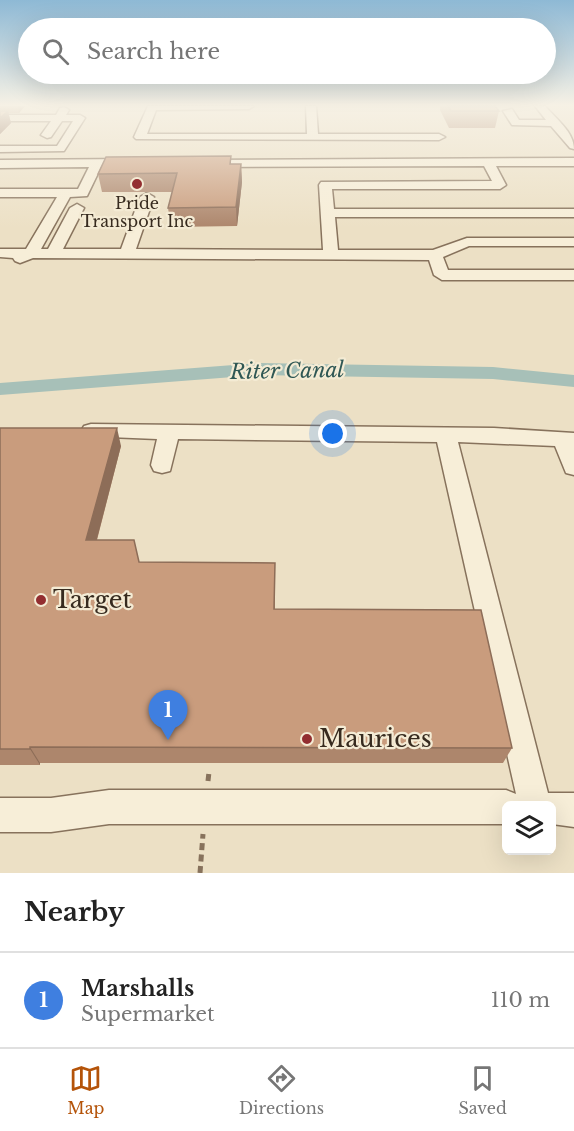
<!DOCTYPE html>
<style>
:root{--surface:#fff;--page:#f6f6f6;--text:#222;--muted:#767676;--line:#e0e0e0;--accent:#b45309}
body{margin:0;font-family:"Libre Baskerville",serif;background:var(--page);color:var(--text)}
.controls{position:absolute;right:18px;bottom:18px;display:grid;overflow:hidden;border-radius:9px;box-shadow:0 6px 24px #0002}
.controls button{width:54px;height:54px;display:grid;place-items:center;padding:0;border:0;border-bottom:2px solid var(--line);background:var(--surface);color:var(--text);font:30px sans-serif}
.you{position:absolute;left:333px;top:434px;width:21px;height:21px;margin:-15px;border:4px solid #fff;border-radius:50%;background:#1a73e8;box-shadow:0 0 0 9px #1a73e833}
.badge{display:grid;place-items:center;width:39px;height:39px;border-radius:50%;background:var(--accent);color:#fff;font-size:20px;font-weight:700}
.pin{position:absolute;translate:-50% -50px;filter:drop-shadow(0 2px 3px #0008)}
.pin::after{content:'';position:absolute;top:32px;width:21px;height:18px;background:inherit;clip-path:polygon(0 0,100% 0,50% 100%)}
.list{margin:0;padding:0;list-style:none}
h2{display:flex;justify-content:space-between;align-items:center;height:78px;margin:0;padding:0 24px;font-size:26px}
h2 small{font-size:20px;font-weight:400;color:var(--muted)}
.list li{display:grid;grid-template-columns:39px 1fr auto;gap:18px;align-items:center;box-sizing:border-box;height:96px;padding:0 24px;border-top:2px solid var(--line)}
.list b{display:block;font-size:22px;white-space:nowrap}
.list p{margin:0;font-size:20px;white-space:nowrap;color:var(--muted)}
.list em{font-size:20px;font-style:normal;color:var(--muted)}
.icon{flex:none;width:33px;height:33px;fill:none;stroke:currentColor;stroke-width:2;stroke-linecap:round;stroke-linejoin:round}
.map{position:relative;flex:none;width:574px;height:873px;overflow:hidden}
.search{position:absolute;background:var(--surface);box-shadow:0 6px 24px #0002;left:18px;right:18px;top:18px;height:66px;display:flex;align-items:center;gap:15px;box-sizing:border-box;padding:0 21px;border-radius:33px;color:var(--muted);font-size:22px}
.sheet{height:174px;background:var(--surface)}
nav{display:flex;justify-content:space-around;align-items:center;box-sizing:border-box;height:84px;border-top:2px solid var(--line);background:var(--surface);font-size:16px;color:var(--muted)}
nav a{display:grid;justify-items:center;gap:3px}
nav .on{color:var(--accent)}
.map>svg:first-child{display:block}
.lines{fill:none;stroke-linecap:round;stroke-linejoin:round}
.canal{fill:#a7c0b8;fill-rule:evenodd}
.minor-casing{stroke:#87725c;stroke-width:3}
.path{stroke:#87725c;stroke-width:5;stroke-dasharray:7 4.5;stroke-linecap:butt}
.minor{fill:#f7eed8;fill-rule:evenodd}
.wall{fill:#ad866c}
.shaded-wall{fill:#8d6d58}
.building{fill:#c99c7d;stroke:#8d6d58;stroke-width:1.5}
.poi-dot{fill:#932e30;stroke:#f4ebd4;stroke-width:2}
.labels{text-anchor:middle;stroke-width:4.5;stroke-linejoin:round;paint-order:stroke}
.far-poi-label{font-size:16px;fill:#372b1f;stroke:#f4ebd4}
.water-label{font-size:21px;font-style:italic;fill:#2f5754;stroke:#f4ebd4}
.near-poi-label{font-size:24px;fill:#372b1f;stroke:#f4ebd4;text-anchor:start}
</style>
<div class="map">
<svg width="574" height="873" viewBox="0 0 574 873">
<rect width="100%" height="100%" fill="#ece0c5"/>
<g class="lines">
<path class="canal" d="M 258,363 L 493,367 L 574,375 L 574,387 L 493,379 L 258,375 L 0,395 L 0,383 Z"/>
<g class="minor-casing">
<path id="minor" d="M 148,106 L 254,106 L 249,109 L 156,110 L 147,134 L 307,134 L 306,106 L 316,106 L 318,134 L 439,134 L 445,137 L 439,140 L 136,139 L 134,137 Z
M 535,106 L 545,106 C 556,119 574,132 574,149 L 570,148 L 551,126 L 512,125 L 503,111 L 512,109 L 519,120 L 546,120 Z
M 64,107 L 69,110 L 66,115 L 80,115 L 85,118 L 64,151 L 0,152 L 0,146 L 57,146 L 73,121 L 62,121 L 51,137 L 47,138 L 41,135 L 51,121 L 0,121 L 0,115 L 56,115 L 60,108 Z
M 574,158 L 574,166 L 496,166 L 506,185 L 500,189 L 332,189 L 334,209 L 574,209 L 574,217 L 335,217 L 338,250 L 433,250 L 467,238 L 574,238 L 574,246 L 469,246 L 443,257 L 448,270 L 574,270 L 574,280 L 442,280 L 434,275 L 429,260 L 33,258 L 20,263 L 15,261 L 13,258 L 0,257 L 0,249 L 26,249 L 57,197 L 0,197 L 0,189 L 78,189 L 89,167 L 0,168 L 0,160 L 131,159 L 137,163 L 131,167 L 101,167 L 87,196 L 70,197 L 41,249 L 48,249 L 70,208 L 77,204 L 84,208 L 63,249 L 121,249 L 140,197 L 147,193 L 154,197 L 136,249 L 323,250 L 319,185 L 321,182 L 492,181 L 484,166 L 205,167 L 199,163 L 201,160 Z
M 91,424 L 494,428 L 574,433 L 574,475 L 566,473 L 555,446 L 458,442 L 548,793 L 574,793 L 574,827 L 552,824 L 552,806 L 506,806 L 506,824 L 109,824 L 51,832 L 0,832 L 0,798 L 51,798 L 109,790 L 506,790 L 516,794 L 437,442 L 178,439 L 170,471 L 162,473 L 154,471 L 151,465 L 157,439 L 84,436 L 81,431 L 84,426 Z"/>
</g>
<path class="path" d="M 208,781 L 209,772
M 200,873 L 203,834"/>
<use href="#minor" class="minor"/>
</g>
<path class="wall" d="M 0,106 L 25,106 L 19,113 L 8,113 L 11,123 L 0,134 Z
M 440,106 L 495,106 L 499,111 L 495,128 L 449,128 L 440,110 Z
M 231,156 L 231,164 L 241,164 L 242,182 L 237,226 L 171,227 L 168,208 L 172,192 L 102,192 L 98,174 Z
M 0,428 L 121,446 L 97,540 L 139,562 L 275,563 L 275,609 L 512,748 L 503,763 L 40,763 L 40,765 L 0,765 Z"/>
<path class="shaded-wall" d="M 18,106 L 25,106 L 19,113 Z
M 8,111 L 11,123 L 0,134 L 0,118 Z
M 241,164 L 242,182 L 237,226 L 236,207 Z
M 117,428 L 121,446 L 92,558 L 86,540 Z
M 30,747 L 40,763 L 40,765 L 30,749 Z"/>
<path class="building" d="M 448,106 L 495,106 L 499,111 L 451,111 Z
M 0,111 L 8,111 L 0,118 Z
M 231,156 L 230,164 L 241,164 L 236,207 L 168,208 L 177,173 L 98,174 L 106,157 Z
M 0,428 L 117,428 L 86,540 L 134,540 L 139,562 L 275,563 L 274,609 L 481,610 L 512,748 L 30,747 L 30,749 L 0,749 Z"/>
<linearGradient id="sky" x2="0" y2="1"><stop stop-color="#8eb9d5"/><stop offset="0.46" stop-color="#f6f1e5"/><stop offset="1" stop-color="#f6f1e5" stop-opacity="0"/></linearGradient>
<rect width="574" height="228" fill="url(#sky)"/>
<g class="poi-dot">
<circle cx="137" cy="184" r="6"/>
<circle cx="41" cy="600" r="6"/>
<circle cx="307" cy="739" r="6"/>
</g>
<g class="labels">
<g class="far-poi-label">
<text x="137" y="209">Pride<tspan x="137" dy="18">Transport Inc</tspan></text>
</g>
<g class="water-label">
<text transform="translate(287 371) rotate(-1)" y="7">Riter Canal</text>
</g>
<g class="near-poi-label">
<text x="53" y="608">Target</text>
<text x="319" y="747">Maurices</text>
</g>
</g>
</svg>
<div class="controls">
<button><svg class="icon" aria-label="layers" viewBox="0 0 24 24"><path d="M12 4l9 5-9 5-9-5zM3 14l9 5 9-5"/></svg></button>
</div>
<div class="you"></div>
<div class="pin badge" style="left:168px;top:740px;background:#3f7fe0">1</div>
<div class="search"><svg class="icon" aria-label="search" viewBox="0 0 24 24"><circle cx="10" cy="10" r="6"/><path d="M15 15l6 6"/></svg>Search here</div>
</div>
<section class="sheet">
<h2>Nearby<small></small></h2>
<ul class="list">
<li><span class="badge" style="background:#3f7fe0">1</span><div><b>Marshalls</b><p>Supermarket</p></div><em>110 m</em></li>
</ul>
</section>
<nav>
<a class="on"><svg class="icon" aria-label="map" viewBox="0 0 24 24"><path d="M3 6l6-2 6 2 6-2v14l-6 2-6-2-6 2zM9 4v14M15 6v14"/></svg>Map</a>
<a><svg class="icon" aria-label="directions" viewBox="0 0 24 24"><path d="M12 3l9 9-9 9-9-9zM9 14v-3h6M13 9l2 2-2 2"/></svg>Directions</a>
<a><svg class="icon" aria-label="saved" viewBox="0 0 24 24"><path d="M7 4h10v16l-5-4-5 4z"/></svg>Saved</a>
</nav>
